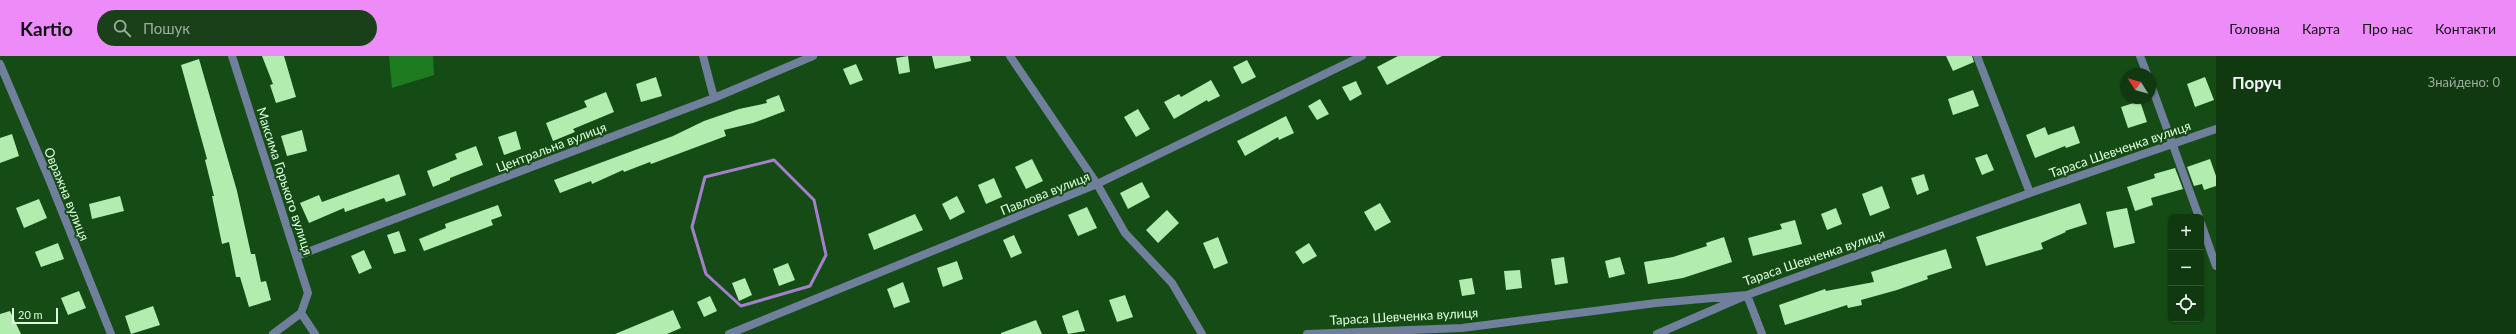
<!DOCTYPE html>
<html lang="uk">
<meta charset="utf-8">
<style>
:root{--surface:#103910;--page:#194019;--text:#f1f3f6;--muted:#9cac9f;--line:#305330;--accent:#ed8cf9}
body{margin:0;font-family:Lato,sans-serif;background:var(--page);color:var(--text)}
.controls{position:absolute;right:12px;bottom:12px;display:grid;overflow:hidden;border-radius:6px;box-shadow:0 1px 3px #0004}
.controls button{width:36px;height:36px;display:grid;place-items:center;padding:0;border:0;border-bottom:1px solid var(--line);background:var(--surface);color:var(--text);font:20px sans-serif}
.compass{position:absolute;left:2120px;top:12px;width:36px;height:36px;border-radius:50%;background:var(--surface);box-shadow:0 1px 3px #0004;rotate:307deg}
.scale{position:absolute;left:12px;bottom:10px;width:46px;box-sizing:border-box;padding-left:4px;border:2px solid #e1fedf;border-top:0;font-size:11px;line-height:14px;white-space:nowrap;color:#e1fedf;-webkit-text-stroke:3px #154c16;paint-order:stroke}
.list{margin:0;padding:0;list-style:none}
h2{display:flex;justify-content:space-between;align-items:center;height:52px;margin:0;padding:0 16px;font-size:17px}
h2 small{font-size:13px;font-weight:400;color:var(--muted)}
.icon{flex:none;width:22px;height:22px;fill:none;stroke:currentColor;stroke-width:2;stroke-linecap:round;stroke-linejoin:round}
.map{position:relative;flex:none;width:2216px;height:278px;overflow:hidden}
header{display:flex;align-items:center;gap:24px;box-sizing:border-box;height:56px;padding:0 20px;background:var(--accent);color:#111}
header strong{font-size:19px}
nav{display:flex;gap:22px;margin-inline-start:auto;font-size:14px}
.search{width:280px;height:36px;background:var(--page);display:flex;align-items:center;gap:10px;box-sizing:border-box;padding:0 14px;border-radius:22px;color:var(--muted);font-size:15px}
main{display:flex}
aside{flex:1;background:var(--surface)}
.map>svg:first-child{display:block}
.green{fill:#1e7b20}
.building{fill:#b2ecae}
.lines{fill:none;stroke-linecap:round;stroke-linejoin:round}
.minor{stroke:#707f9b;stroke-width:8}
.marked{fill:none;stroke:#a480cc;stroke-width:3;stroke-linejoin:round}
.labels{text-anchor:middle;stroke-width:4;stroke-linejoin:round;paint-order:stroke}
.street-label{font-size:13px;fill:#e1fedf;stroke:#154c16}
</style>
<header>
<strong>Kartio</strong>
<div class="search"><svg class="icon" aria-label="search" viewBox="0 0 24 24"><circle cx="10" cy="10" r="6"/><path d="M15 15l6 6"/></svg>Пошук</div>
<nav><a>Головна</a><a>Карта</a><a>Про нас</a><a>Контакти</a></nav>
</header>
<main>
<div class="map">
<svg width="2216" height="278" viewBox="0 0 2216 278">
<rect width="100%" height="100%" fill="#154c16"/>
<path class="green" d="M 389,0 L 433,0 L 434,19 L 392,32 Z"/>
<path class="building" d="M 262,0 L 284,0 L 296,41 L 276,47 L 270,29 L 273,28 Z
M 908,0 L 910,16 L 899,18 L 896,2 Z
M 932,0 L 970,0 L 971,5 L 935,13 Z
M 1398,0 L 1442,0 L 1387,29 L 1377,11 Z
M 1946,0 L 1972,0 L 1974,6 L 1953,15 Z
M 199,3 L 237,135 L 251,198 L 255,198 L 261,226 L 266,225 L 271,244 L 249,251 L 240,221 L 236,221 L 229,186 L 222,188 L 212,140 L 214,140 L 205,104 L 207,103 L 181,9 Z
M 1247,4 L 1256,21 L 1242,28 L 1233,11 Z
M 856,8 L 863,24 L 850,29 L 843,13 Z
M 656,21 L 662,40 L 641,46 L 636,28 Z
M 2205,21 L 2214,44 L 2195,51 L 2187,28 Z
M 1211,24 L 1220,40 L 1208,46 L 1207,44 L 1174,63 L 1164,46 L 1179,38 L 1181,41 Z
M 1356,25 L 1362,38 L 1350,45 L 1342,31 Z
M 1973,34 L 1979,50 L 1953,59 L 1948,43 Z
M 606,36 L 614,56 L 573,73 L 575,76 L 553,85 L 546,67 L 587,51 L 584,45 Z
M 779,39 L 785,55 L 753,67 L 724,74 L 726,80 L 651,108 L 650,106 L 624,116 L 623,114 L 592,128 L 591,125 L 560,137 L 554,124 L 673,80 L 704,65 L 739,53 L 767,47 L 766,44 Z
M 1320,43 L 1329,58 L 1317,64 L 1308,50 Z
M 2140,45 L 2147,66 L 2128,72 L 2121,51 Z
M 1138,53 L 1150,73 L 1136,81 L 1124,61 Z
M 1286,60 L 1294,77 L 1279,84 L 1278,81 L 1245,100 L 1237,85 Z
M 2074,70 L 2080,87 L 2066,92 L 2065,90 L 2035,102 L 2026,79 L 2045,71 L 2048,79 Z
M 302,74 L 307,95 L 287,100 L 281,80 Z
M 516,75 L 521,93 L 504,99 L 498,81 Z
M 12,78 L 19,100 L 0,107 L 0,82 Z
M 476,90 L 483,109 L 450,122 L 450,124 L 433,131 L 427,115 L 457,103 L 455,98 Z
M 1987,98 L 1994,114 L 1982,119 L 1975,102 Z
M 1032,103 L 1043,125 L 1026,133 L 1015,111 Z
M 2210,103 L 2216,120 L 2216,130 L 2204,134 L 2202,128 L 2194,130 L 2187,111 Z
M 2175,112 L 2183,133 L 2151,142 L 2153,149 L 2135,155 L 2127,131 L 2155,122 L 2154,118 Z
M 399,118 L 406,139 L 386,146 L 384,142 L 345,156 L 344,152 L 309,167 L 300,147 L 319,139 L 322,146 Z
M 1924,118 L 1929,134 L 1917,139 L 1911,122 Z
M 994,122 L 1002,141 L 986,148 L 978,129 Z
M 1142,126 L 1150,141 L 1128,153 L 1120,137 Z
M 1882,130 L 1890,152 L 1870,160 L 1862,138 Z
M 120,140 L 124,155 L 92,163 L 89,148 Z
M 957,140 L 965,156 L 950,164 L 942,148 Z
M 39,143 L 47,162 L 24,172 L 16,152 Z
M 1380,147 L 1391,166 L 1375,175 L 1364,156 Z
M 2080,147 L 2087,168 L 2065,175 L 2066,176 L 2041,187 L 2043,193 L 1986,210 L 1976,181 Z
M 498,149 L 502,160 L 491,164 L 493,169 L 424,195 L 419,183 L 446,172 L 445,168 Z
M 1087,151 L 1097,172 L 1078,180 L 1068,159 Z
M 1836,152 L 1842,168 L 1827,174 L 1821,158 Z
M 2127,152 L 2135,187 L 2114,192 L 2106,156 Z
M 1167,154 L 1179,167 L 1158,187 L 1146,174 Z
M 915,158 L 923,174 L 874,194 L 868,178 Z
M 1795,164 L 1802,188 L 1753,200 L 1748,182 L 1782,173 L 1780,168 Z
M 399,175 L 406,195 L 394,198 L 387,179 Z
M 1014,179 L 1022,197 L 1011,202 L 1003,184 Z
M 1218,181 L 1228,207 L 1214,213 L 1203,187 Z
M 1724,181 L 1732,206 L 1683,222 L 1648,228 L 1644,206 L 1673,201 L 1707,190 L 1706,187 Z
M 58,187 L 64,203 L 41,211 L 35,196 Z
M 1309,187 L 1317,200 L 1303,208 L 1295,196 Z
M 1946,193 L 1952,212 L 1927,220 L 1928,223 L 1897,234 L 1861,244 L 1862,249 L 1848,252 L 1847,249 L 1785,269 L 1779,249 L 1825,233 L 1826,235 L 1874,226 L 1871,216 Z
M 364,194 L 372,212 L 359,218 L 351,200 Z
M 1564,201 L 1568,227 L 1555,229 L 1551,203 Z
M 1620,201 L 1625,218 L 1609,222 L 1605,205 Z
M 957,205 L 963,223 L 943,231 L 937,212 Z
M 788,207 L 795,224 L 779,230 L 773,213 Z
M 1520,214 L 1522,232 L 1506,234 L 1504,215 Z
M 745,222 L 752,239 L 739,245 L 732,227 Z
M 1472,222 L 1475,238 L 1462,240 L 1459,224 Z
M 903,226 L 910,246 L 894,252 L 887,233 Z
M 79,235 L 86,252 L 68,259 L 61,242 Z
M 1125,239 L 1133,261 L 1117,266 L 1109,244 Z
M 710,240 L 717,255 L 704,261 L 697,246 Z
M 153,250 L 160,269 L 131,278 L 125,260 Z
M 673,254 L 681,272 L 667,278 L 615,278 Z
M 1078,254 L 1085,275 L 1068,278 L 1062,260 Z
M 10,255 L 21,278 L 0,278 L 0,258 Z
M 1036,264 L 1042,278 L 1001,278 L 1001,277 Z"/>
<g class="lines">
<path class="minor" d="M 232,0 L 308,237 L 301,257
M 703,0 L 714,42
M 1010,0 L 1097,128 L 1125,177 L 1172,227 L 1202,278
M 1977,0 L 2030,137
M 2140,0 L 2147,18
M 0,8 L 49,123 L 111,278
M 2150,26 L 2199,161
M 2201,167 L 2216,210
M 297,200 L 714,42 L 813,0
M 273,278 L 301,257 L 315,278
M 729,278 L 1097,128 L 1362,0
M 1307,278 L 1462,272 L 1656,247 L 1747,239 L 2030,137 L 2216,73
M 1657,278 L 1747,239 L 1762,278"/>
</g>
<path class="marked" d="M 774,104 L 814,144 L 826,199 L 810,230 L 741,250 L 706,218 L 692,171 L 705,121 Z"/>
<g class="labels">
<g class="street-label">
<text transform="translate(551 91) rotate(-21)" y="5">Центральна вулиця</text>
<text transform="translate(2120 93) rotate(-19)" y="5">Тараса Шевченка вулиця</text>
<text transform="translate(285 125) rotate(72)" y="5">Максима Горького вулиця</text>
<text transform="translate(1045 137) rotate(-22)" y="5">Павлова вулиця</text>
<text transform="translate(67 138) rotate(68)" y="5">Овражна вулиця</text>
<text transform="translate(1814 201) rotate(-19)" y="5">Тараса Шевченка вулиця</text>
<text transform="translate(1404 260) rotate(-3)" y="5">Тараса Шевченка вулиця</text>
</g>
</g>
</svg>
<div class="controls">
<button>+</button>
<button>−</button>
<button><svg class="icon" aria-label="locate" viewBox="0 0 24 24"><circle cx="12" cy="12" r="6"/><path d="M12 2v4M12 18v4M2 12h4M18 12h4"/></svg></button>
</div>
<svg class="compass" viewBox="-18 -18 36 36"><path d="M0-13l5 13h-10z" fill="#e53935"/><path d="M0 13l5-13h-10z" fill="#9cac9f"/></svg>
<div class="scale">20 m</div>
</div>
<aside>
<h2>Поруч<small>Знайдено: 0</small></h2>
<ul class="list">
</ul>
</aside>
</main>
